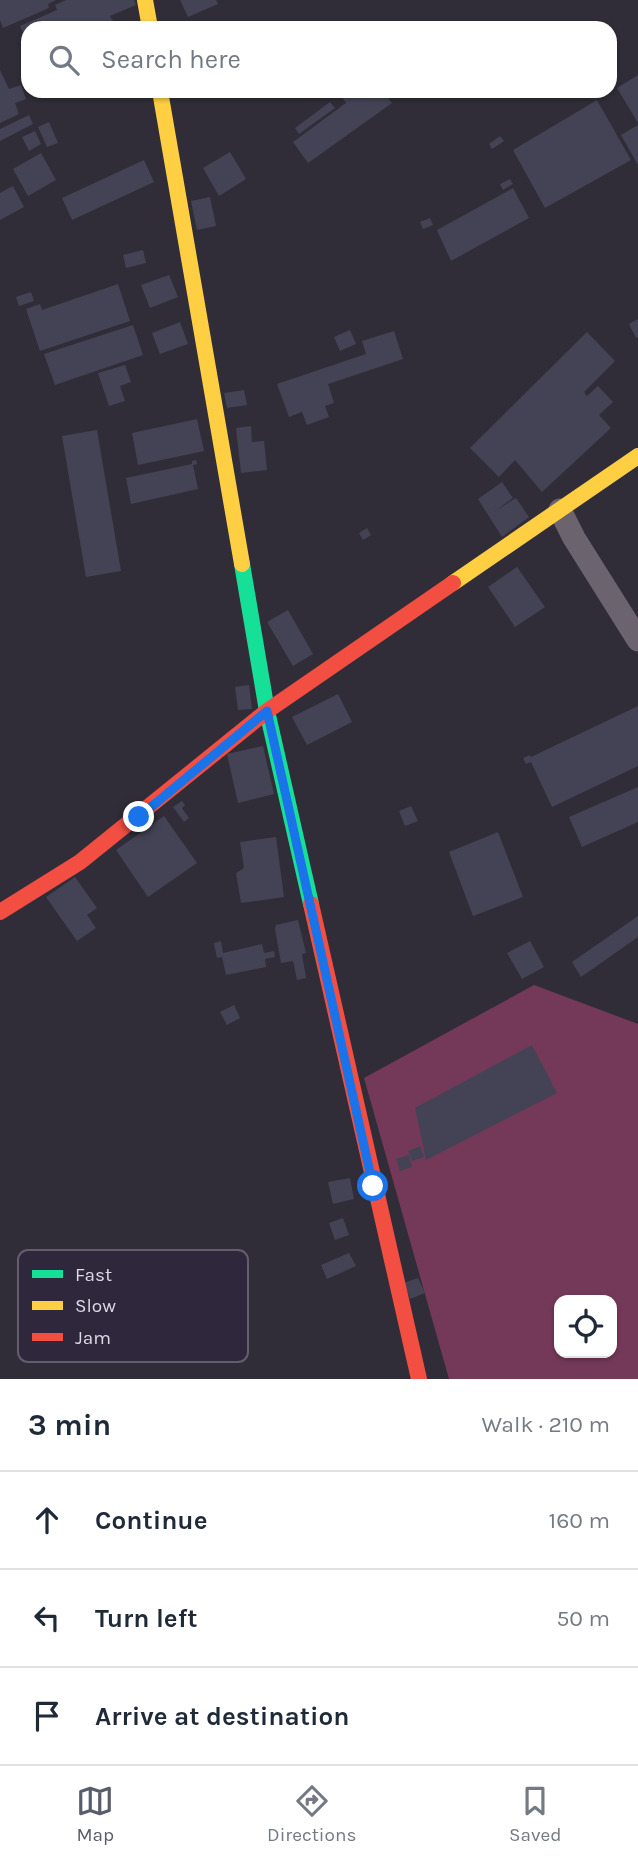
<!DOCTYPE html>
<meta charset="utf-8">
<style>
:root{--surface:#fff;--page:#f2f2f3;--text:#1f2937;--muted:#747a83;--line:#e0e1e3;--accent:#595d6b}
body{margin:0;font-family:Karla,sans-serif;background:var(--page);color:var(--text)}
.controls{position:absolute;right:21px;bottom:21px;display:grid;overflow:hidden;border-radius:14px;box-shadow:0 2px 5px #0004}
.controls button{width:63px;height:63px;display:grid;place-items:center;padding:0;border:0;border-bottom:2px solid var(--line);background:var(--surface);color:var(--text);font:35px sans-serif}
.stop{position:absolute;width:21px;height:21px;margin:-16px;border:5px solid #1a73e8;border-radius:50%;background:#fff}
.stop.end{background:#1a73e8;border-color:#fff;box-shadow:0 2px 7px #0008}
.list{margin:0;padding:0;list-style:none}
h2{display:flex;justify-content:space-between;align-items:center;height:91px;margin:0;padding:0 28px;font-size:30px}
h2 small{font-size:23px;font-weight:400;color:var(--muted)}
.list li{display:grid;grid-template-columns:46px 1fr auto;gap:21px;align-items:center;box-sizing:border-box;height:98px;padding:0 28px;border-top:2px solid var(--line)}
.list b{display:block;font-size:26px;white-space:nowrap}
.list em{font-size:23px;font-style:normal;color:var(--muted)}
.icon{flex:none;width:38px;height:38px;fill:none;stroke:currentColor;stroke-width:2;stroke-linecap:round;stroke-linejoin:round}
.map{position:relative;flex:none;width:638px;height:1379px;overflow:hidden}
.search{position:absolute;background:var(--surface);box-shadow:0 2px 5px #0004;left:21px;right:21px;top:21px;height:77px;display:flex;align-items:center;gap:18px;box-sizing:border-box;padding:0 24px;border-radius:21px;color:var(--muted);font-size:26px}
.sheet{height:385px;background:var(--surface)}
nav{display:flex;justify-content:space-around;align-items:center;box-sizing:border-box;height:98px;border-top:2px solid var(--line);background:var(--surface);font-size:19px;color:var(--muted)}
nav a{display:grid;justify-items:center;gap:4px}
nav .on{color:var(--accent)}
.map>svg:first-child{display:block}
.green{fill:#743959;fill-rule:evenodd}
.building{fill:#444355}
.lines{fill:none;stroke-linecap:round;stroke-linejoin:round}
.street{stroke:#6b636d;stroke-width:23}
.fast{stroke:#16e098;stroke-width:16}
.slow{stroke:#ffcf43;stroke-width:16}
.jam{stroke:#f24e42;stroke-width:16}
.route{stroke:#1a73e8;stroke-width:9}
.key{fill:#2f283d;stroke:#635d70;stroke-width:2}
.key-label{font-size:19px;fill:#ddd9e7}
</style>
<div class="map">
<svg width="638" height="1379" viewBox="0 0 638 1379">
<rect width="100%" height="100%" fill="#302d38"/>
<path class="green" d="M 534,985 L 638,1024 L 638,1379 L 449,1379 L 364,1078 ZM 559,1300 L 612,1300 L 612,1353 L 559,1353 Z"/>
<path class="building" d="M 0,0 L 56,0 L 48,4 L 49,8 L 3,28 L 0,20 Z
M 66,0 L 134,0 L 136,5 L 110,16 L 114,23 L 103,28 L 28,28 L 28,45 L 20,26 L 57,10 L 55,5 Z
M 180,0 L 216,0 L 218,4 L 188,17 Z
M 0,70 L 9,89 L 21,85 L 26,99 L 15,103 L 19,114 L 0,123 Z
M 638,75 L 638,123 L 617,88 Z
M 344,91 L 383,91 L 392,103 L 308,163 L 293,142 L 346,103 L 340,94 Z
M 597,100 L 631,160 L 545,208 L 513,150 Z
M 330,102 L 335,108 L 299,134 L 295,128 Z
M 29,115 L 33,124 L 0,141 L 0,129 Z
M 49,122 L 58,143 L 47,147 L 38,127 Z
M 638,125 L 638,165 L 621,135 Z
M 35,131 L 41,144 L 29,151 L 22,137 Z
M 500,136 L 504,141 L 492,149 L 489,144 Z
M 230,152 L 246,179 L 219,196 L 203,168 Z
M 41,153 L 56,180 L 28,196 L 13,169 Z
M 144,160 L 154,182 L 72,220 L 62,198 Z
M 510,179 L 513,184 L 503,190 L 500,184 Z
M 13,186 L 24,207 L 0,220 L 0,193 Z
M 513,188 L 529,218 L 451,261 L 437,230 Z
M 210,197 L 216,226 L 197,230 L 191,201 Z
M 430,218 L 433,225 L 423,229 L 420,222 Z
M 143,250 L 146,263 L 126,268 L 123,255 Z
M 169,275 L 178,297 L 150,308 L 141,285 Z
M 118,284 L 130,321 L 40,351 L 26,309 L 40,304 L 42,310 Z
M 31,292 L 34,301 L 19,306 L 16,297 Z
M 638,319 L 638,337 L 636,338 L 629,324 Z
M 180,322 L 188,344 L 160,354 L 152,333 Z
M 133,325 L 143,355 L 55,385 L 44,354 Z
M 350,330 L 356,344 L 340,351 L 334,337 Z
M 394,331 L 403,359 L 328,384 L 334,403 L 325,406 L 329,417 L 307,425 L 302,412 L 289,417 L 277,384 L 366,354 L 362,341 Z
M 587,332 L 615,361 L 584,392 L 587,396 L 598,386 L 613,402 L 599,415 L 611,428 L 542,492 L 515,460 L 499,477 L 470,448 Z
M 125,365 L 131,382 L 120,386 L 125,401 L 109,406 L 98,373 Z
M 244,390 L 247,405 L 227,408 L 224,393 Z
M 197,419 L 204,451 L 138,465 L 132,433 Z
M 251,426 L 252,442 L 264,441 L 267,470 L 241,473 L 236,428 Z
M 97,430 L 121,571 L 86,577 L 62,436 Z
M 196,460 L 197,464 L 193,465 L 198,489 L 131,504 L 126,478 L 192,464 L 192,461 Z
M 502,482 L 513,498 L 494,512 L 516,498 L 529,517 L 502,537 L 478,499 Z
M 367,528 L 371,535 L 363,540 L 359,533 Z
M 517,567 L 545,607 L 515,627 L 488,587 Z
M 288,610 L 313,654 L 293,666 L 267,622 Z
M 249,685 L 252,709 L 238,710 L 235,687 Z
M 338,694 L 352,722 L 307,745 L 292,717 Z
M 638,706 L 638,766 L 552,807 L 531,762 L 526,764 L 523,758 L 530,755 L 531,757 Z
M 263,746 L 274,794 L 238,803 L 227,754 Z
M 638,787 L 638,822 L 582,847 L 569,817 Z
M 182,801 L 185,805 L 182,808 L 189,818 L 184,822 L 173,807 Z
M 411,806 L 418,821 L 405,826 L 399,811 Z
M 164,816 L 197,863 L 148,897 L 116,850 Z
M 498,832 L 523,897 L 473,916 L 449,852 Z
M 276,837 L 284,897 L 241,903 L 236,873 L 244,868 L 240,842 Z
M 75,877 L 97,908 L 87,915 L 96,928 L 77,941 L 46,897 Z
M 638,916 L 638,937 L 581,977 L 572,962 Z
M 298,920 L 306,953 L 302,954 L 306,978 L 297,980 L 293,961 L 281,963 L 275,929 L 276,925 Z
M 221,941 L 223,953 L 262,944 L 264,953 L 274,951 L 275,957 L 265,959 L 266,967 L 226,975 L 222,957 L 217,958 L 214,943 Z
M 530,941 L 544,967 L 522,979 L 507,953 Z
M 234,1005 L 240,1018 L 227,1025 L 220,1012 Z
M 532,1045 L 557,1093 L 426,1160 L 415,1108 Z
M 420,1146 L 424,1157 L 412,1161 L 408,1151 Z
M 409,1155 L 412,1167 L 400,1171 L 396,1159 Z
M 350,1178 L 354,1199 L 333,1204 L 328,1182 Z
M 343,1218 L 349,1235 L 335,1240 L 329,1223 Z
M 349,1253 L 356,1266 L 327,1279 L 321,1265 Z
M 418,1278 L 425,1293 L 410,1299 L 404,1283 Z"/>
<g class="lines">
<path class="street" d="M 560,510 L 574,538 L 638,640"/>
<path class="fast" d="M 242,564 L 267,711 L 311,904"/>
<path class="slow" d="M 145,0 L 150,28
M 160,91 L 242,564
M 453,583 L 638,456"/>
<path class="jam" d="M 311,904 L 419,1379
M 0,912 L 80,862 L 267,711 L 453,583"/>
</g>
<g class="lines">
<path class="route" d="M 139,817 L 267,711 L 373,1186"/>
</g>
<rect x="18" y="1250" width="230" height="112" rx="10" class="key"/>
<rect x="32" y="1270" width="31" height="8" fill="#16e098"/>
<rect x="32" y="1301" width="31" height="9" fill="#ffcf43"/>
<rect x="32" y="1333" width="31" height="8" fill="#f24e42"/>
<g class="key-label">
<text x="75" y="1281">Fast</text>
<text x="75" y="1312">Slow</text>
<text x="75" y="1344">Jam</text>
</g>
</svg>
<div class="controls">
<button><svg class="icon" aria-label="locate" viewBox="0 0 24 24"><circle cx="12" cy="12" r="6"/><path d="M12 2v4M12 18v4M2 12h4M18 12h4"/></svg></button>
</div>
<div class="stop" style="left:373px;top:1186px"></div>
<div class="stop end" style="left:139px;top:817px"></div>
<div class="search"><svg class="icon" aria-label="search" viewBox="0 0 24 24"><circle cx="10" cy="10" r="6"/><path d="M15 15l6 6"/></svg>Search here</div>
</div>
<section class="sheet">
<h2>3 min<small>Walk · 210 m</small></h2>
<ul class="list">
<li><svg class="icon" aria-label="ahead" viewBox="0 0 24 24"><path d="M12 20V5M6 11l6-6 6 6"/></svg><div><b>Continue</b></div><em>160 m</em></li>
<li><svg class="icon" aria-label="left" viewBox="0 0 24 24"><path d="M17 20v-9H6M10 6l-5 5 5 5"/></svg><div><b>Turn left</b></div><em>50 m</em></li>
<li><svg class="icon" aria-label="arrive" viewBox="0 0 24 24"><path d="M6 21V4h12l-3 4 3 4H6"/></svg><div><b>Arrive at destination</b></div></li>
</ul>
</section>
<nav>
<a class="on"><svg class="icon" aria-label="map" viewBox="0 0 24 24"><path d="M3 6l6-2 6 2 6-2v14l-6 2-6-2-6 2zM9 4v14M15 6v14"/></svg>Map</a>
<a><svg class="icon" aria-label="directions" viewBox="0 0 24 24"><path d="M12 3l9 9-9 9-9-9zM9 14v-3h6M13 9l2 2-2 2"/></svg>Directions</a>
<a><svg class="icon" aria-label="saved" viewBox="0 0 24 24"><path d="M7 4h10v16l-5-4-5 4z"/></svg>Saved</a>
</nav>
